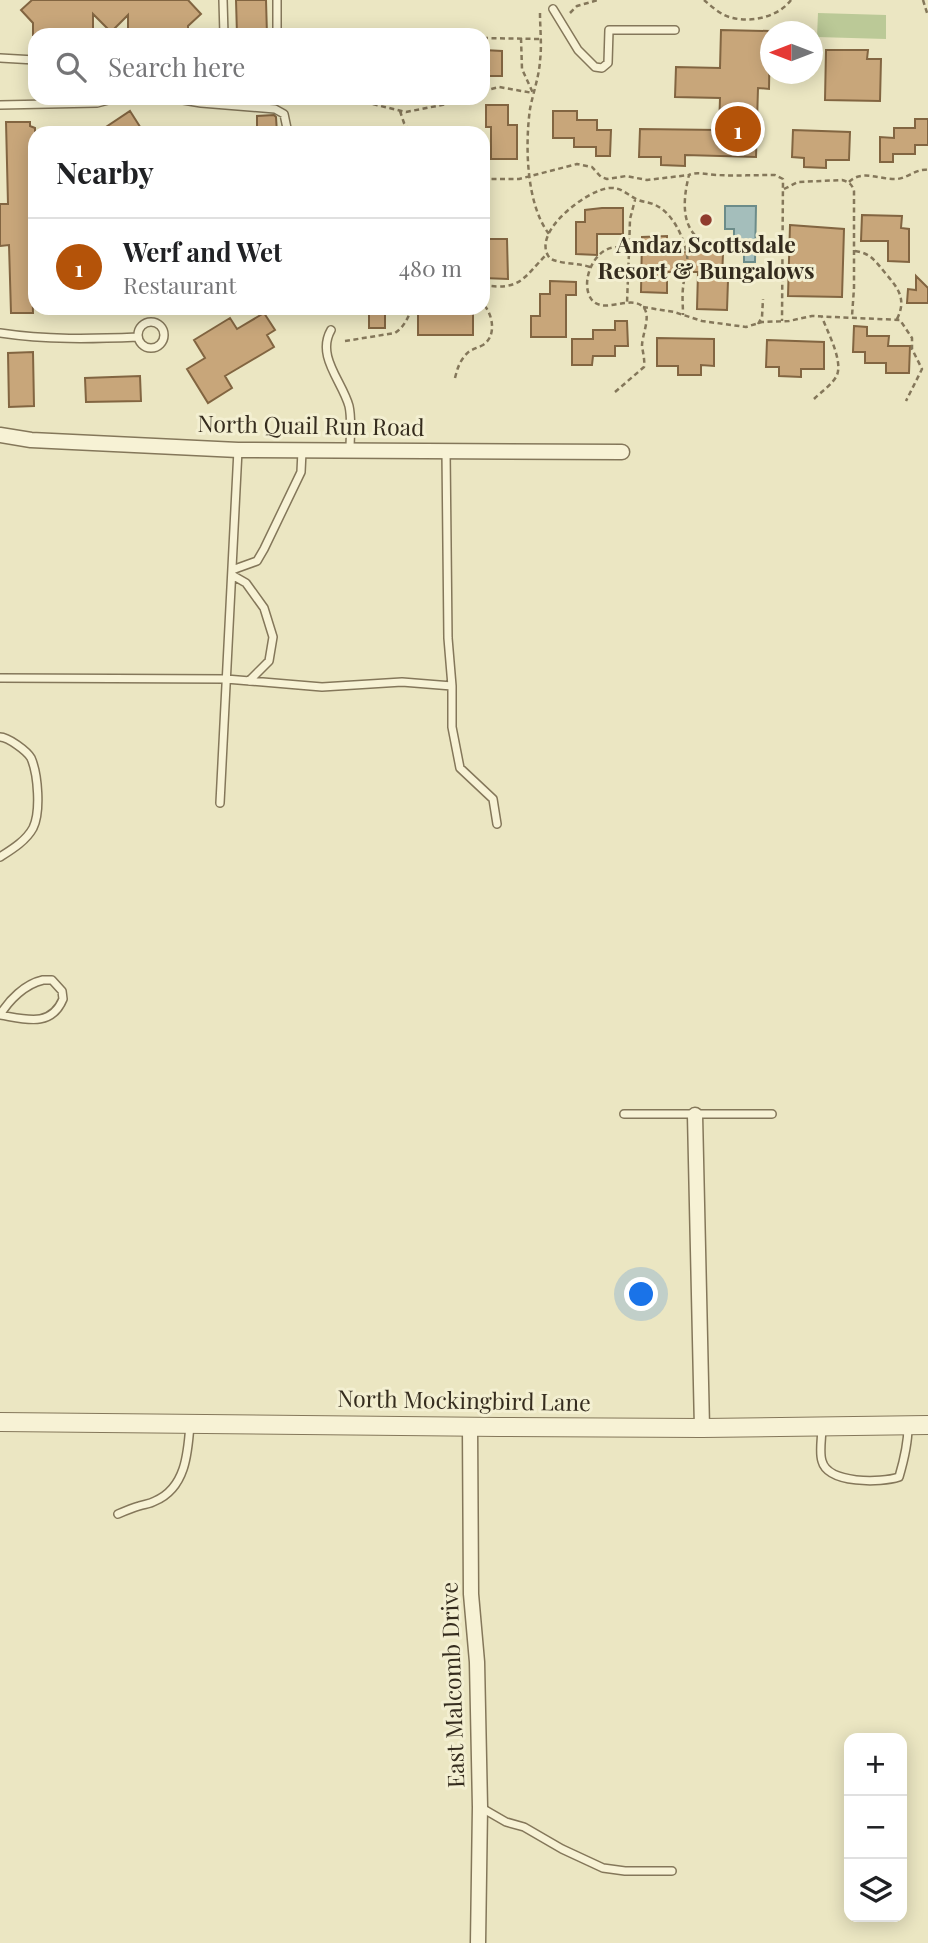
<!DOCTYPE html>
<meta charset="utf-8">
<style>
:root{--surface:#fff;--page:#f2f2f2;--text:#202124;--muted:#757577;--line:#e0e0e0;--accent:#b45309}
body{margin:0;font-family:"Playfair Display",serif;background:var(--page);color:var(--text)}
.controls{position:absolute;right:21px;bottom:21px;display:grid;overflow:hidden;border-radius:14px;box-shadow:0 4px 18px #0003}
.controls button{width:63px;height:63px;display:grid;place-items:center;padding:0;border:0;border-bottom:2px solid var(--line);background:var(--surface);color:var(--text);font:35px sans-serif}
.compass{position:absolute;left:760px;top:21px;width:63px;height:63px;border-radius:50%;background:var(--surface);box-shadow:0 4px 18px #0003;rotate:270deg}
.you{position:absolute;left:642px;top:1295px;width:24px;height:24px;margin:-18px;border:5px solid #fff;border-radius:50%;background:#1a73e8;box-shadow:0 0 0 10px #1a73e833}
.badge{display:grid;place-items:center;width:46px;height:46px;border-radius:50%;background:var(--accent);color:#fff;font-size:23px;font-weight:700}
.pin{position:absolute;translate:-50% -50%;border:4px solid #fff;box-shadow:0 2px 7px #0006}
.list{margin:0;padding:0;list-style:none}
h2{display:flex;justify-content:space-between;align-items:center;height:91px;margin:0;padding:0 28px;font-size:30px}
h2 small{font-size:23px;font-weight:400;color:var(--muted)}
.list li{display:grid;grid-template-columns:46px 1fr auto;gap:21px;align-items:center;box-sizing:border-box;height:98px;padding:0 28px;border-top:2px solid var(--line)}
.list b{display:block;font-size:26px;white-space:nowrap}
.list p{margin:0;font-size:23px;white-space:nowrap;color:var(--muted)}
.list em{font-size:23px;font-style:normal;color:var(--muted)}
.icon{flex:none;width:38px;height:38px;fill:none;stroke:currentColor;stroke-width:2;stroke-linecap:round;stroke-linejoin:round}
.map{position:relative;flex:none;width:928px;height:1943px;overflow:hidden}
.search{position:absolute;background:var(--surface);box-shadow:0 4px 18px #0003;left:28px;top:28px;width:462px;height:77px;display:flex;align-items:center;gap:18px;box-sizing:border-box;padding:0 24px;border-radius:21px;color:var(--muted);font-size:26px}
.panel{position:absolute;background:var(--surface);box-shadow:0 4px 18px #0003;left:28px;top:126px;width:462px;height:189px;border-radius:21px}
.map>svg:first-child{display:block}
.green{fill:#bbc997}
.water{fill:#a4bebb;stroke:#6c8c89;stroke-width:2}
.building{fill:#c8a67a;stroke:#826541;stroke-width:2}
.lines{fill:none;stroke-linecap:round;stroke-linejoin:round}
.service-casing{stroke:#84775a;stroke-width:10}
.minor-casing{stroke:#84775a;stroke-width:17}
.tertiary-casing{stroke:#84775a;stroke-width:20}
.path{stroke:#84775a;stroke-width:2.5;stroke-dasharray:5 3.5;stroke-linecap:butt}
.service{stroke:#f7f2d5;stroke-width:7}
.minor{stroke:#f7f2d5;stroke-width:14}
.tertiary{stroke:#f7f2d5;stroke-width:18}
.poi-dot{fill:#903c2e;stroke:#f3efd1;stroke-width:2.5}
.labels{text-anchor:middle;stroke-width:6;stroke-linejoin:round;paint-order:stroke}
.poi-label{font-size:23px;font-weight:bold;fill:#352c1e;stroke:#f3efd1}
.street-label{font-size:23px;fill:#352c1e;stroke:#f3efd1}
</style>
<div class="map">
<svg width="928" height="1943" viewBox="0 0 928 1943">
<rect width="100%" height="100%" fill="#ebe6c2"/>
<path class="green" d="M 818,13 L 886,15 L 886,39 L 817,37 Z"/>
<path class="water" d="M 725,206 L 756,206 L 755,262 L 744,262 L 744,246 L 734,245 L 734,229 L 725,229 Z"/>
<path class="building" d="M 32,0 L 188,0 L 201,14 L 188,26 L 188,35 L 128,35 L 128,15 L 111,32 L 93,14 L 93,35 L 33,35 L 33,23 L 21,10 Z
M 236,0 L 266,0 L 267,35 L 237,35 Z
M 721,30 L 770,31 L 769,89 L 758,88 L 756,157 L 685,155 L 685,166 L 661,165 L 661,157 L 639,157 L 640,129 L 719,130 L 720,98 L 675,97 L 676,67 L 720,68 Z
M 483,50 L 502,51 L 502,76 L 488,76 L 489,71 L 483,70 Z
M 826,50 L 868,50 L 867,59 L 881,59 L 880,101 L 825,100 Z
M 486,105 L 508,105 L 508,125 L 517,125 L 517,159 L 491,159 L 491,127 L 486,127 Z
M 130,111 L 144,133 L 97,133 Z
M 553,111 L 577,111 L 577,120 L 597,120 L 597,130 L 611,130 L 610,156 L 596,156 L 596,147 L 574,147 L 574,138 L 553,138 Z
M 274,115 L 276,117 L 277,133 L 257,133 L 257,116 Z
M 915,119 L 928,119 L 928,145 L 915,145 L 915,154 L 893,154 L 893,162 L 880,162 L 880,137 L 894,138 L 894,128 L 915,128 Z
M 6,122 L 30,122 L 30,126 L 35,128 L 35,150 L 29,148 L 33,313 L 11,313 L 9,245 L 0,246 L 0,204 L 8,204 Z
M 793,130 L 850,132 L 849,160 L 826,160 L 826,168 L 804,167 L 804,158 L 792,157 Z
M 602,208 L 623,208 L 623,234 L 597,234 L 597,255 L 576,254 L 576,222 L 585,222 L 585,210 Z
M 862,215 L 902,216 L 901,228 L 909,229 L 909,262 L 888,261 L 888,241 L 861,241 Z
M 790,225 L 844,229 L 842,297 L 788,296 Z
M 667,236 L 667,249 L 677,249 L 677,252 L 723,253 L 722,279 L 728,280 L 727,310 L 697,309 L 698,272 L 667,272 L 667,293 L 641,292 L 642,237 Z
M 483,239 L 507,239 L 508,279 L 483,278 Z
M 916,276 L 928,288 L 928,303 L 907,303 L 908,289 L 916,290 Z
M 550,281 L 576,282 L 576,295 L 566,295 L 566,337 L 531,337 L 531,316 L 540,316 L 540,294 L 550,294 Z
M 369,308 L 385,308 L 385,328 L 369,328 Z
M 439,308 L 473,309 L 473,335 L 418,335 L 418,314 L 439,314 Z
M 264,313 L 275,330 L 267,335 L 274,347 L 225,376 L 232,388 L 208,403 L 187,369 L 205,358 L 194,340 L 230,318 L 237,329 Z
M 615,321 L 627,321 L 628,346 L 615,346 L 615,356 L 593,356 L 592,365 L 572,365 L 572,339 L 593,339 L 593,330 L 615,330 Z
M 854,326 L 867,327 L 867,336 L 889,336 L 888,346 L 910,346 L 909,373 L 886,373 L 886,363 L 865,363 L 865,352 L 853,352 Z
M 657,338 L 714,339 L 714,366 L 701,365 L 701,375 L 678,375 L 678,366 L 657,366 Z
M 767,340 L 824,342 L 824,369 L 801,369 L 801,377 L 779,376 L 779,367 L 766,367 Z
M 33,352 L 34,406 L 9,407 L 8,353 Z
M 140,376 L 141,401 L 86,402 L 85,378 Z"/>
<g class="lines">
<g class="service-casing">
<path id="service" d="M 223,0 L 224,35
M 277,0 L 277,35
M 553,9 L 578,50 L 595,67 L 602,68 L 608,63 L 609,30 L 675,30
M 0,58 L 35,60
M 171,98 L 201,103 L 275,109 L 284,114 L 288,133
M 0,105 L 97,103 L 116,98
M138 335a13 13 0 1 1 26 0a13 13 0 1 1-26 0Z
M 331,330 C 316,356 342,381 349,406 C 352,419 350,436 350,450
M 0,333 C 46,340 92,339 138,337
M 446,451 L 448,638 L 452,686
M 232,570 L 257,561 L 264,549 L 301,472 L 302,451
M 232,575 L 246,583 L 264,608 L 273,637 L 269,661 L 249,681
M 0,678 L 226,679 L 322,687 L 402,682 L 452,686 L 452,727 L 460,768 L 493,799 L 497,824
M 0,737 C 8,737 27,751 31,758 C 38,774 41,812 33,828 C 26,841 11,850 0,857
M 220,803 L 238,450
M 43,980 L 52,980 L 62,991 L 63,999 C 51,1028 25,1019 0,1015 C 9,1000 25,984 43,980 Z
M 624,1114 L 772,1114
M 822,1427 C 822,1437 819,1452 822,1461 C 828,1484 881,1483 899,1477 C 904,1460 908,1444 908,1427
M 118,1514 C 125,1511 132,1508 139,1506 C 145,1504 150,1504 155,1501 C 186,1488 188,1452 190,1424
M 480,1807 L 506,1822 L 524,1827 L 562,1849 L 603,1868 L 625,1871 L 672,1871"/>
</g>
<g class="minor-casing">
<path id="minor" d="M 0,435 L 31,440 L 238,450 L 622,452
M 695,1115 L 702,1428
M 470,1426 L 471,1594 L 477,1662 L 480,1807 L 478,1943"/>
</g>
<g class="tertiary-casing">
<path id="tertiary" d="M 0,1422 L 499,1427 L 702,1428 L 928,1425"/>
</g>
<path class="path" d="M 704,0 C 712,7 722,16 733,18 C 753,23 779,16 791,0
M 923,0 L 928,16
M 540,13 C 540,29 542,45 540,61 C 539,77 533,93 530,109 C 525,145 526,204 549,234
M 570,13 L 577,6 L 598,0
M 483,38 L 539,39
M 521,38 L 522,69 L 533,93
M 483,91 L 499,87 L 533,93
M 357,98 L 368,103 L 406,112 L 452,103 L 468,98
M 400,111 L 404,123 L 411,133
M 483,179 L 519,179 L 577,164 L 592,167 L 601,177 L 607,179 L 626,176 L 647,180 L 689,175
M 849,182 C 862,169 880,180 897,179 C 908,178 917,168 928,170
M 784,189 L 798,182 L 842,180 C 849,182 852,184 854,191 L 854,288 L 852,316
M 702,238 L 698,238 C 680,223 684,195 689,175 C 698,171 707,175 717,175 C 736,176 756,175 775,175 L 783,179 L 782,321
M 855,251 C 871,253 876,262 886,274 C 898,288 907,299 897,319
M 629,252 L 630,219 L 635,200
M 590,267 C 580,263 554,264 549,257 C 531,232 587,190 609,188 C 622,187 627,195 638,200 C 643,202 648,202 653,204 C 671,211 682,233 686,251 C 690,263 684,275 683,288 C 682,297 683,306 683,315
M 483,285 C 521,291 523,278 547,254
M 643,307 L 674,312 L 702,321 L 746,327 L 762,322 L 789,321 L 812,316 L 900,320 L 912,338 L 912,349 L 922,369 L 906,401
M 758,324 L 762,317 L 763,299
M 345,341 L 395,333 C 404,327 408,318 412,308
M 455,378 C 457,370 459,363 464,357 C 469,349 476,349 483,345 C 497,336 493,314 483,304
M 615,392 L 644,367 C 645,360 643,353 642,346 C 642,335 651,317 644,308 C 631,292 599,319 589,295 C 580,272 604,234 629,252 L 627,303
M 814,399 C 821,392 833,384 837,375 C 843,360 827,331 822,317"/>
<use href="#service" class="service"/>
<use href="#minor" class="minor"/>
<use href="#tertiary" class="tertiary"/>
</g>
<circle class="poi-dot" cx="706" cy="220" r="7"/>
<g class="labels">
<g class="poi-label">
<text x="706" y="253">Andaz Scottsdale<tspan x="706" dy="26">Resort &amp; Bungalows</tspan></text>
</g>
<g class="street-label">
<text transform="translate(311 426) rotate(1)" y="8">North Quail Run Road</text>
<text transform="translate(464 1401) rotate(1)" y="8">North Mockingbird Lane</text>
<text transform="translate(453 1685) rotate(-92)" y="8">East Malcomb Drive</text>
</g>
</g>
</svg>
<div class="controls">
<button>+</button>
<button>−</button>
<button><svg class="icon" aria-label="layers" viewBox="0 0 24 24"><path d="M12 4l9 5-9 5-9-5zM3 14l9 5 9-5"/></svg></button>
</div>
<svg class="compass" viewBox="-18 -18 36 36"><path d="M0-13l5 13h-10z" fill="#e53935"/><path d="M0 13l5-13h-10z" fill="#757577"/></svg>
<div class="you"></div>
<div class="pin badge" style="left:738px;top:129px">1</div>
<div class="search"><svg class="icon" aria-label="search" viewBox="0 0 24 24"><circle cx="10" cy="10" r="6"/><path d="M15 15l6 6"/></svg>Search here</div>
<section class="panel">
<h2>Nearby<small></small></h2>
<ul class="list">
<li><span class="badge">1</span><div><b>Werf and Wet</b><p>Restaurant</p></div><em>480 m</em></li>
</ul>
</section>
</div>
